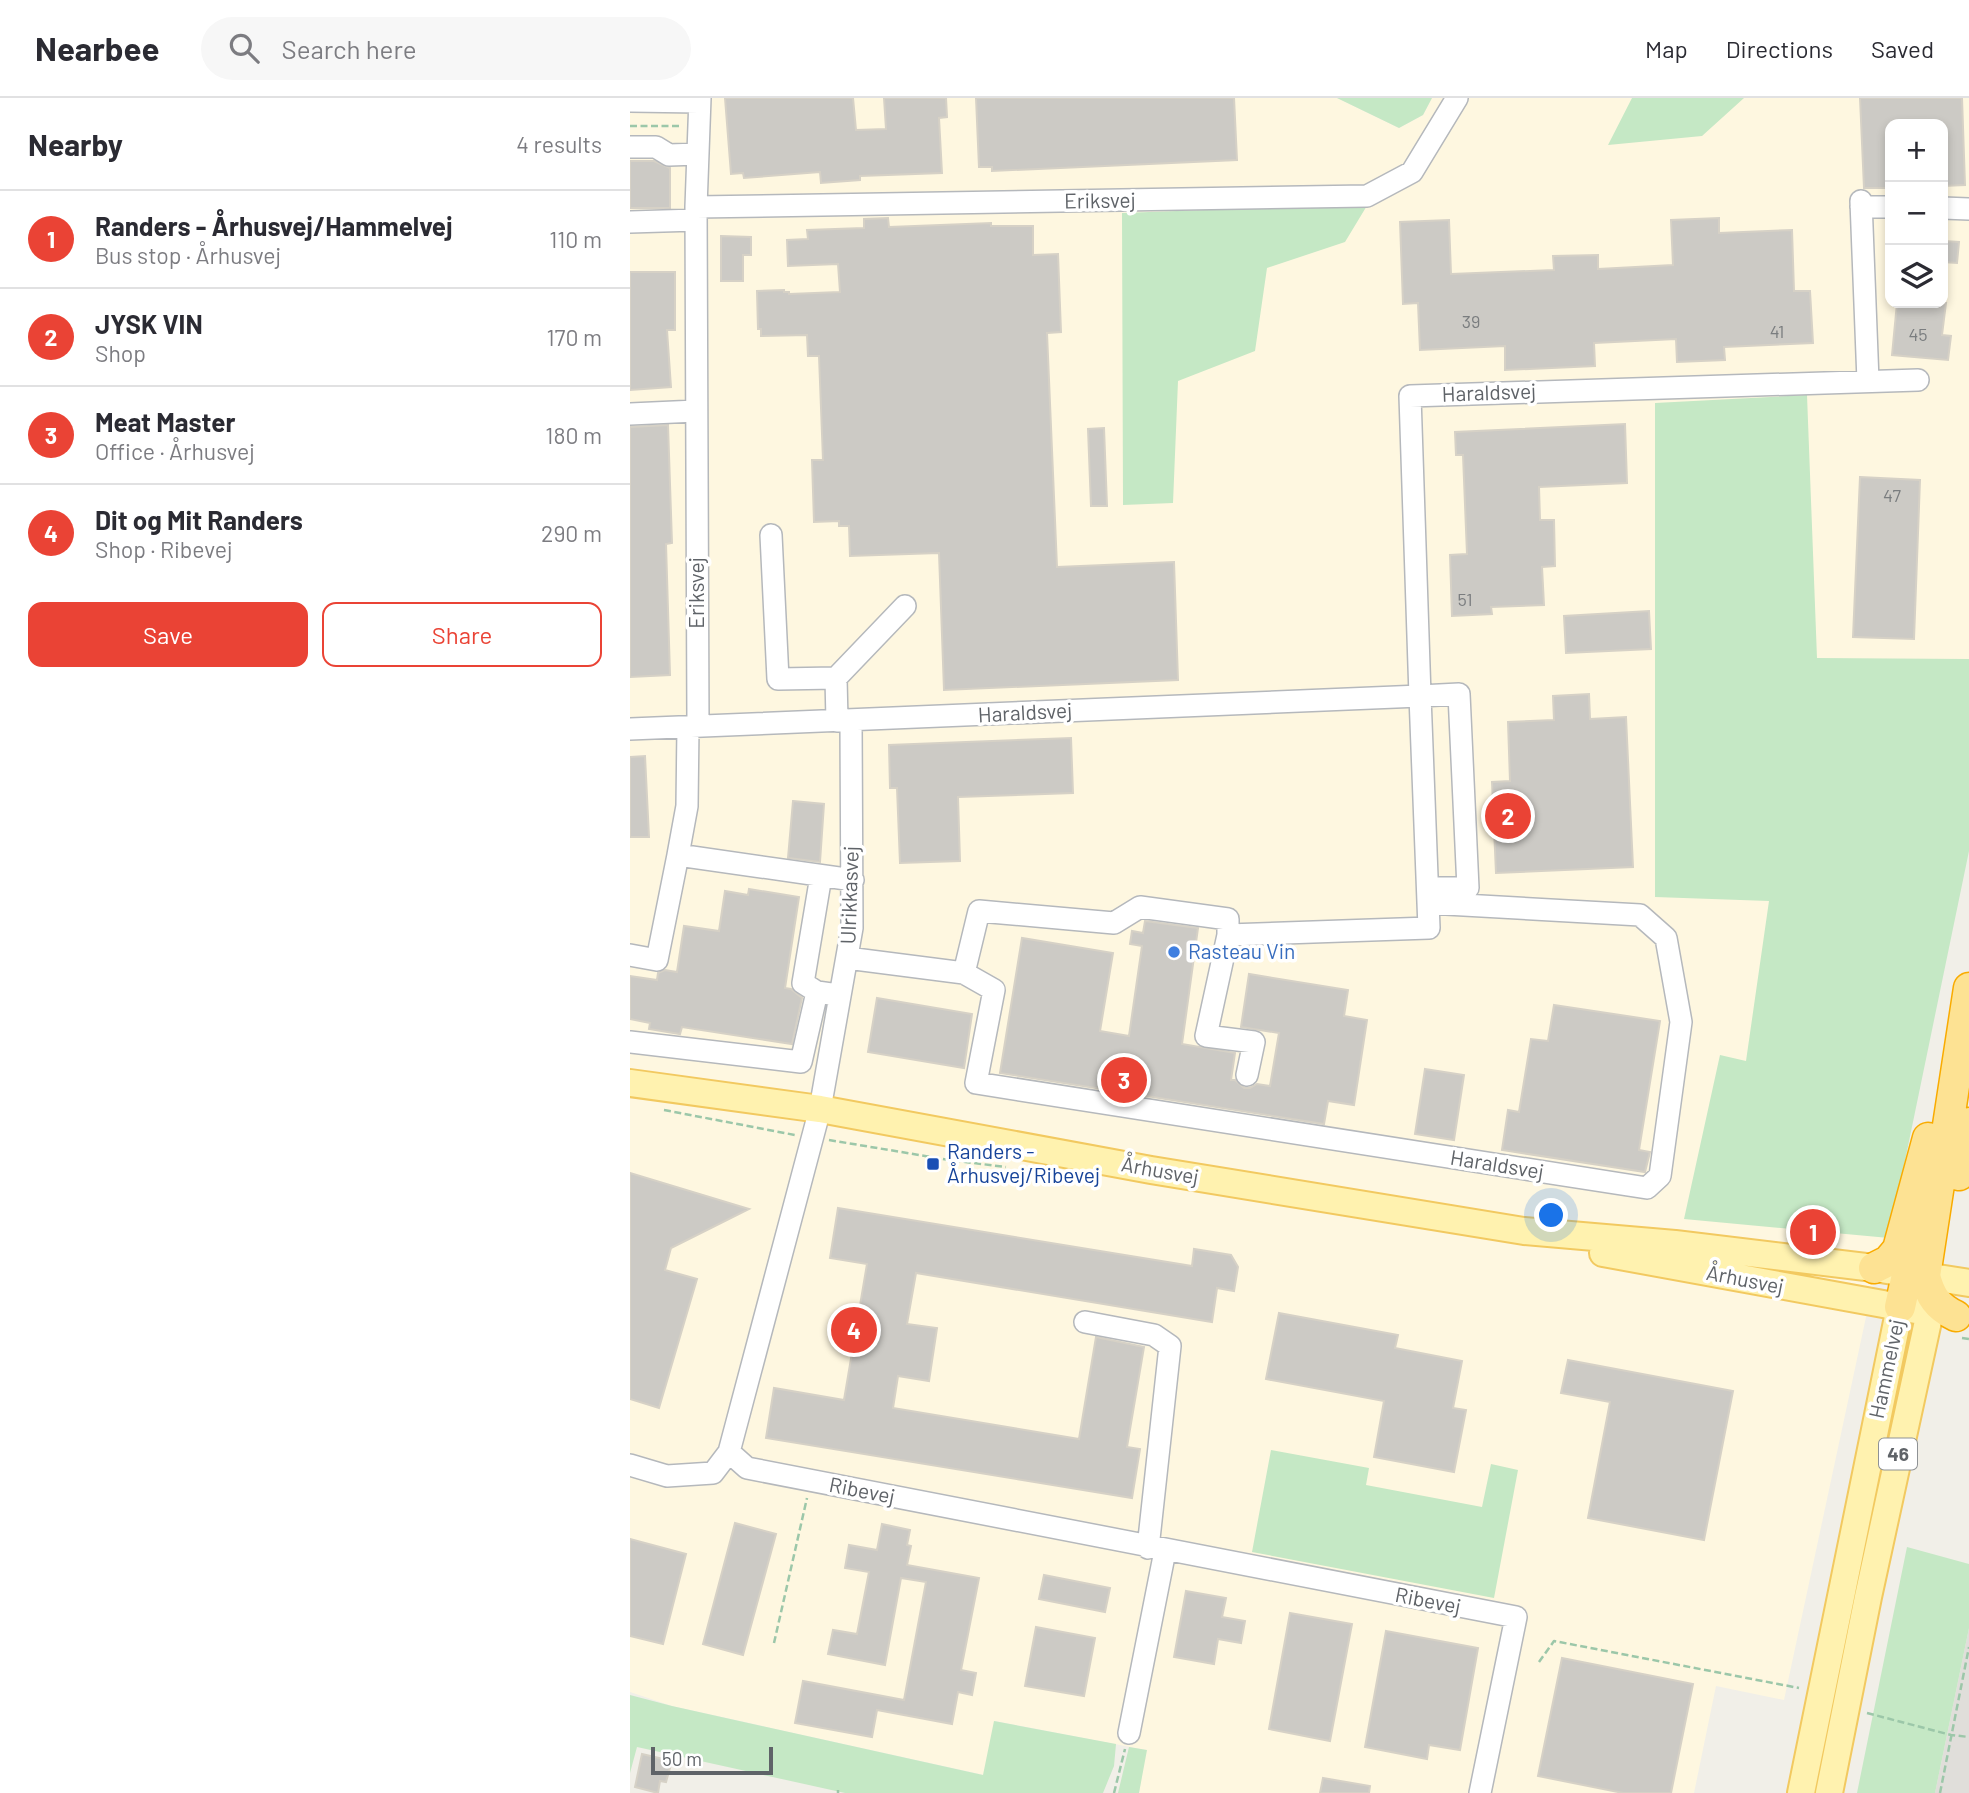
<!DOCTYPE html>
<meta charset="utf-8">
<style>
:root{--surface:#fff;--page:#f7f7f7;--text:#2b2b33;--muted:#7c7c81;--line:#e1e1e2;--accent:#ea4335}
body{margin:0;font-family:Barlow,sans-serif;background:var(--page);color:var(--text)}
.controls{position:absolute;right:21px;top:21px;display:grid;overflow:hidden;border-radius:14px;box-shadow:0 4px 10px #0003}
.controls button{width:63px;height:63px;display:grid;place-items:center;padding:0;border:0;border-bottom:2px solid var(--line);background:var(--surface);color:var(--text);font:35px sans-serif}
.scale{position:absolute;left:21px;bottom:18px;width:122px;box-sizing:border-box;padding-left:7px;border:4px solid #5f6368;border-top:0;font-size:19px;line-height:24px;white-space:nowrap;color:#5f6368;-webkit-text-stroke:5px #fff;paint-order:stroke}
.you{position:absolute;left:922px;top:1118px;width:24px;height:24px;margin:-18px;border:5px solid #fff;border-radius:50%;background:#1a73e8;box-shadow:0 0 0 10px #1a73e833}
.badge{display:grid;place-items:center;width:46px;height:46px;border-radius:50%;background:var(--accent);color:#fff;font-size:23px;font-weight:700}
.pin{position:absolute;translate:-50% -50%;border:4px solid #fff;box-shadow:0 2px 7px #0006}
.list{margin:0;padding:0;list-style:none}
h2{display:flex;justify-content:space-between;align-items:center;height:91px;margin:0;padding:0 28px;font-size:30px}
h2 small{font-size:23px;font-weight:400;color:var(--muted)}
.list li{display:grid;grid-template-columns:46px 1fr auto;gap:21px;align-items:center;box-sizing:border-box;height:98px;padding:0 28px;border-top:2px solid var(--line)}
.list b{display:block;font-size:26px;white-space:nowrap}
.list p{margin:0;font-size:23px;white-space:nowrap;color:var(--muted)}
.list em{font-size:23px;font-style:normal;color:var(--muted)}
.actions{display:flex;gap:14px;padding:21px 28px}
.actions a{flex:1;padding:16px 0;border:2px solid var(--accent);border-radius:14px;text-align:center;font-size:24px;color:var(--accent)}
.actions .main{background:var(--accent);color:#fff}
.icon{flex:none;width:38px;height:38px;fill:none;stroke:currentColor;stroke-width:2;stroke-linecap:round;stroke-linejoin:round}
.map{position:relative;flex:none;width:1339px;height:1695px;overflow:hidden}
header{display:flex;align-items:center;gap:42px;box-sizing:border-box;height:98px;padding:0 35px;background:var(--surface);border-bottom:2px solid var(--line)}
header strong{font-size:33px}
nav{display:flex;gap:38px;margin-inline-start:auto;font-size:24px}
.search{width:490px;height:63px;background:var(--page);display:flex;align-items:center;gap:18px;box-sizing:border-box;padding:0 24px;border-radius:38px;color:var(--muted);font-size:26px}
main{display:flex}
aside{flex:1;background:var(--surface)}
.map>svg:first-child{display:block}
.commercial{fill:#fef7e0;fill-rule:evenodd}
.industrial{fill:#e0deda}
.green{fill:#c5e8c5}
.building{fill:#cccac5;stroke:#d6d1c6;stroke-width:2}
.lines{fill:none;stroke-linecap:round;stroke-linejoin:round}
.minor-casing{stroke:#b5b8bc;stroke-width:24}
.major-casing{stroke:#f2c960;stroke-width:30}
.highway-casing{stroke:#f9ab00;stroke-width:33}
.path{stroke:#9cc7a9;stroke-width:2.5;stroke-dasharray:7 3.5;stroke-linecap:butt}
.minor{stroke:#fff;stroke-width:21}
.major{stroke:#fff2af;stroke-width:26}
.highway{stroke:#fde293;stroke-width:30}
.shop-dot{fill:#3f7fe0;stroke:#fff;stroke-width:2.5}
.transit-dot{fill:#1a4fb4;stroke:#fff;stroke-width:2.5}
.labels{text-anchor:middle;stroke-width:7;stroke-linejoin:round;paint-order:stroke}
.number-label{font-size:18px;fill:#7a7d7f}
.shield{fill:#fff;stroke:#8f9295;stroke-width:2}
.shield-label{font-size:19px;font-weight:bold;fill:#5f6368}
.street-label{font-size:21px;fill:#5f6368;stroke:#fff}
.shop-label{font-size:21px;fill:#366cbe;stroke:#fff;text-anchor:start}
.transit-label{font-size:21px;fill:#164399;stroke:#fff;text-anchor:start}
</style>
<header>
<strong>Nearbee</strong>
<div class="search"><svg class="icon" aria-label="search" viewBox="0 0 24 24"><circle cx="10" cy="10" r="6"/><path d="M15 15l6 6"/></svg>Search here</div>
<nav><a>Map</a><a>Directions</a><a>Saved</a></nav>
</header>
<main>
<aside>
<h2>Nearby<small>4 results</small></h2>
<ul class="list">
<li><span class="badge">1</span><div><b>Randers - Århusvej/Hammelvej</b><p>Bus stop · Århusvej</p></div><em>110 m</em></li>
<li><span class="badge">2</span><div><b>JYSK VIN</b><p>Shop</p></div><em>170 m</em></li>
<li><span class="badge">3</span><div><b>Meat Master</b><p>Office · Århusvej</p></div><em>180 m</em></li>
<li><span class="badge">4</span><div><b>Dit og Mit Randers</b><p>Shop · Ribevej</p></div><em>290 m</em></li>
</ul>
<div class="actions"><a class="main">Save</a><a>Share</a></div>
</aside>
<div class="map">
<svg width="1339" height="1695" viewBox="0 0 1339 1695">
<rect width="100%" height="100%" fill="#f1efe8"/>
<path class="commercial" d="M 0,0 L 707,0 L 769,30 L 793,17 L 802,0 L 1339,0 L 1339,685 L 1254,1135 L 1154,1602 L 1086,1588 L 1064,1695 L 509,1695 L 516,1652 L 365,1623 L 354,1677 L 42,1608 L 0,1594 ZM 1260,26 L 1313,26 L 1313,205 L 1260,205 Z"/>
<path class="industrial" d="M 1339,1530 L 1339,1695 L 1305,1695 Z"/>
<path class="green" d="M 707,0 L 802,0 L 793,17 L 769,30 Z
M 1002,0 L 1114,0 L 1072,38 L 978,47 Z
M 738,106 L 715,144 L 637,170 L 625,253 L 548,283 L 543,405 L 493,407 L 492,115 Z
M 1177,297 L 1187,560 L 1339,561 L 1339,753 L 1259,1140 L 1054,1121 L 1090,957 L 1116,963 L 1139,803 L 1025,799 L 1025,305 Z
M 641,1352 L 739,1370 L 736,1387 L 852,1409 L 861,1366 L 888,1372 L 864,1500 L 622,1454 Z
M 1277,1449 L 1339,1466 L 1339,1530 L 1305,1695 L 1227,1695 Z
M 0,1597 L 42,1608 L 353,1677 L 364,1623 L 486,1646 L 484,1668 L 473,1695 L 215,1695 L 7,1649 L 0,1675 Z
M 499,1649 L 517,1652 L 509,1695 L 488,1695 Z"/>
<path class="building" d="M 95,0 L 223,0 L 226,32 L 256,31 L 254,0 L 316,0 L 317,19 L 309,20 L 312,75 L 230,78 L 230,82 L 191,85 L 190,74 L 114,80 L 113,75 L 101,76 Z
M 346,0 L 604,0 L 607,62 L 362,73 L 362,69 L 349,69 Z
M 1230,0 L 1332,0 L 1335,87 L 1313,88 L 1313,26 L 1260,26 L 1260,90 L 1234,90 Z
M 0,63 L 24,63 L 40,70 L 40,110 L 0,110 Z
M 258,120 L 259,129 L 361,125 L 361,128 L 403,128 L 403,157 L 428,156 L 431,234 L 417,235 L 427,469 L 544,464 L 548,582 L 314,592 L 309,455 L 220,458 L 219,428 L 209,428 L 209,423 L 184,424 L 182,362 L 193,362 L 189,258 L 178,258 L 177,237 L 131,238 L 131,231 L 128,231 L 127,193 L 154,192 L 154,194 L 159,194 L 159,196 L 210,194 L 208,166 L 158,168 L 157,142 L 178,141 L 177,132 L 234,130 L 234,121 Z
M 1089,120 L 1089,135 L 1162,132 L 1164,193 L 1180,193 L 1183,245 L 1094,249 L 1095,262 L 1047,264 L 1046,241 L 964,245 L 965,268 L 875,272 L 875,248 L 790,252 L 788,205 L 773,206 L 770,124 L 819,122 L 821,176 L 924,172 L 923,158 L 968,157 L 968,171 L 1043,167 L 1041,122 Z
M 91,138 L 121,139 L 121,157 L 113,157 L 113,183 L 91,183 Z
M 1313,143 L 1329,144 L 1327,165 L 1313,164 Z
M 0,174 L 45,174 L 45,232 L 37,232 L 41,289 L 0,292 Z
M 1267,205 L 1316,205 L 1312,237 L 1321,238 L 1318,262 L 1262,257 Z
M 995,326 L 997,385 L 909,389 L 910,422 L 924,422 L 925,468 L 912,469 L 914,507 L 861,509 L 862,516 L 822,518 L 820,457 L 837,456 L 833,357 L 826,357 L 825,334 Z
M 38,327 L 42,445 L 36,446 L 40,577 L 0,579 L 0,329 Z
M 474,330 L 477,408 L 461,408 L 458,331 Z
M 1230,379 L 1290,382 L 1284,541 L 1223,539 Z
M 1019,513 L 1021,551 L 936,555 L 934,518 Z
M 959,596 L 960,621 L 996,619 L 1003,769 L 866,775 L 862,684 L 880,683 L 878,624 L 924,622 L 923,598 Z
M 441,640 L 443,695 L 328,699 L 330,763 L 270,765 L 267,690 L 260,690 L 259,647 Z
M 15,658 L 19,739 L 0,739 L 0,659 Z
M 163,703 L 194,706 L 190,764 L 158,760 Z
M 119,791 L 169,799 L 155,890 L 161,891 L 172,900 L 162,946 L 52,929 L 50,936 L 19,931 L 20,925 L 0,921 L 0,878 L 27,882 L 28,875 L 35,872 L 47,874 L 54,828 L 89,833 L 95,793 L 118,797 Z
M 515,823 L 568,830 L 552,946 L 605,955 L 601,982 L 605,982 L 614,990 L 620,990 L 627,986 L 640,988 L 649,935 L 611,929 L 619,876 L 718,892 L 714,918 L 737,922 L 724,1007 L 698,1003 L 694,1026 L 370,975 L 392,840 L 483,855 L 470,933 L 499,938 L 512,848 L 500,846 L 502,833 L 513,835 Z
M 247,900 L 342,916 L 334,970 L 238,954 Z
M 924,907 L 1030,923 L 1009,1052 L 1020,1054 L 1015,1074 L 872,1052 L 878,1012 L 889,1014 L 901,941 L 918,943 Z
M 795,971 L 834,977 L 824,1042 L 785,1036 Z
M 0,1075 L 119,1111 L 41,1150 L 35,1172 L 67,1181 L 29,1310 L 0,1301 Z
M 208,1110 L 562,1168 L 564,1151 L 601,1157 L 608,1169 L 604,1193 L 587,1190 L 582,1224 L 286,1175 L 277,1226 L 307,1230 L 299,1283 L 268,1278 L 263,1310 L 449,1341 L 466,1239 L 514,1249 L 497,1349 L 510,1351 L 502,1400 L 136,1340 L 144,1290 L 214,1302 L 237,1166 L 200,1160 Z
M 649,1215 L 768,1237 L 765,1250 L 832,1263 L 823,1310 L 836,1312 L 824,1374 L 744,1359 L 754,1303 L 636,1281 Z
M 938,1262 L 1103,1293 L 1074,1442 L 958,1420 L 980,1304 L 931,1295 Z
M 105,1425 L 146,1436 L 113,1557 L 73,1546 Z
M 252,1426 L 280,1432 L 277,1447 L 281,1448 L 277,1467 L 349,1480 L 331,1572 L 346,1575 L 342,1597 L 328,1594 L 322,1626 L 247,1612 L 242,1639 L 165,1625 L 173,1583 L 274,1602 L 296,1484 L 271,1480 L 255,1567 L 198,1556 L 203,1532 L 227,1536 L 239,1474 L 215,1470 L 219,1447 L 247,1452 Z
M 0,1441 L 56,1456 L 33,1546 L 0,1538 Z
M 414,1477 L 480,1490 L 475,1514 L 409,1501 Z
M 556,1493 L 596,1500 L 592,1519 L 615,1523 L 611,1545 L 588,1541 L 584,1566 L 544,1559 Z
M 660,1515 L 722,1526 L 700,1643 L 639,1631 Z
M 406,1529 L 465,1540 L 454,1598 L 395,1588 Z
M 756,1533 L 848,1550 L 830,1652 L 799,1647 L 797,1661 L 735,1649 Z
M 932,1560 L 1063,1586 L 1041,1695 L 993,1695 L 908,1678 Z
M 12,1656 L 42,1663 L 36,1684 L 30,1683 L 28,1695 L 5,1689 Z
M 693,1680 L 740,1688 L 739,1695 L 690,1695 Z"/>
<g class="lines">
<g class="minor-casing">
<path id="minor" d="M 0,3 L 69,4
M 0,49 L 26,49 L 39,57 L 68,56
M 1231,103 L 1238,283
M 66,109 L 737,98 L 782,74 L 827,0
M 1231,109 L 1260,109
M 1313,110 L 1339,111
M 0,124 L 66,122
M 0,316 L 66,313
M 141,437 L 148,581 L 206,580
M 207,623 L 206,580 L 275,508
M 221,623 L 222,830 L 190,1011 L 99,1354 L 117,1370 L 886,1519 L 850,1695
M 68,628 L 66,109 L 70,0
M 0,631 L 790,598 L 780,298 L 1288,282
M 48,757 L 57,708 L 58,629
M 191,778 L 173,885 L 187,894 L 201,896
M 598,837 L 799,830 L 790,598 L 829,596 L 838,790 L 798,790
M 0,857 L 27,862 L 48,757 L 223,782
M 217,860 L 334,875
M 0,944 L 171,964 L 187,894
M 617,977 L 624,944 L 576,938 L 598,837 L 598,821 L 510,809 L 484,825 L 349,813 L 334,875 L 364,892 L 346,985 L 1017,1090 L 1030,1078 L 1051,924 L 1036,840 L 1010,817 L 798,805
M 455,1224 L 524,1237 L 540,1248 L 518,1450
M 0,1367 L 37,1378 L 83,1375 L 99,1354
M 499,1635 L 535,1453"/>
</g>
<g class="major-casing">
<path id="major" d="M 0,985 L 190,1011 L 521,1072 L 894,1133 L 1045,1146 L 1244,1170 L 1339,1185
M 973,1155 L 1286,1212
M 1171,1695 L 1270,1209
M 1199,1695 L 1238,1499 L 1300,1214"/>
</g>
<g class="highway-casing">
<path id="highway" d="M 1329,1077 L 1339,1025
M 1244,1170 L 1258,1163 L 1268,1151 L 1298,1040
M 1270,1209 L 1284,1145
M 1326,1218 C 1307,1209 1300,1198 1295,1178 L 1339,890"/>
</g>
<path class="path" d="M 0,28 L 51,28
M 34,1012 L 165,1037
M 199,1042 L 319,1062 L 376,1069
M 1332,1240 L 1339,1241
M 144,1545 L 177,1400
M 909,1564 L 924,1543 L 1169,1590
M 1237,1615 L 1321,1637 L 1339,1639
M 208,1695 L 208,1692
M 484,1695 L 495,1651
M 1310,1695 L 1339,1549"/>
<use href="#minor" class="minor"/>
<use href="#major" class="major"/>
<use href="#highway" class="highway"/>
</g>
<circle class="shop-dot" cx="544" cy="854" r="7"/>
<rect class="transit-dot" x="296" y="1059" width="14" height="14" rx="3.5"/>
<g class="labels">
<g class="number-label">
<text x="841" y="230">39</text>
<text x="1147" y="240">41</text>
<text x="1288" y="243">45</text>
<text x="1262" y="404">47</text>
<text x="835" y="508">51</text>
</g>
<rect class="shield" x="1249" y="1340.5" width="38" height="31" rx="5"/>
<g class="shield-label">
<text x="1268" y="1363">46</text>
</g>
<g class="street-label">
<text transform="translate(470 103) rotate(-1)" y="7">Eriksvej</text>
<text transform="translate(859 295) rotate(-2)" y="7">Haraldsvej</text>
<text transform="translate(67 495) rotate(-90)" y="7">Eriksvej</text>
<text transform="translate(395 615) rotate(-3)" y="7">Haraldsvej</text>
<text transform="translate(220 797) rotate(-88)" y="7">Ulrikkasvej</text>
<text transform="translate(867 1067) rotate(9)" y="7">Haraldsvej</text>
<text transform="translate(530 1073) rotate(10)" y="7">Århusvej</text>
<text transform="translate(1115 1182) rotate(11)" y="7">Århusvej</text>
<text transform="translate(1257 1271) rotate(-78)" y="7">Hammelvej</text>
<text transform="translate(232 1393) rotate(11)" y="7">Ribevej</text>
<text transform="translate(798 1503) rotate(11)" y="7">Ribevej</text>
</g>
<g class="shop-label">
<text x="558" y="861">Rasteau Vin</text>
</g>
<g class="transit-label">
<text x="317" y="1061">Randers -<tspan x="317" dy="24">Århusvej/Ribevej</tspan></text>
</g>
</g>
</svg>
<div class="controls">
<button>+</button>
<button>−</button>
<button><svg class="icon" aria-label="layers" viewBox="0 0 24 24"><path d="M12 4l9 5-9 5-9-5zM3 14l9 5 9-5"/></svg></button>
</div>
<div class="scale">50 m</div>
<div class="you"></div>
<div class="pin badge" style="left:1183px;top:1134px">1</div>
<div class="pin badge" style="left:878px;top:718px">2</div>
<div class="pin badge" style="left:494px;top:982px">3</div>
<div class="pin badge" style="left:224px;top:1232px">4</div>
</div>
</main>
